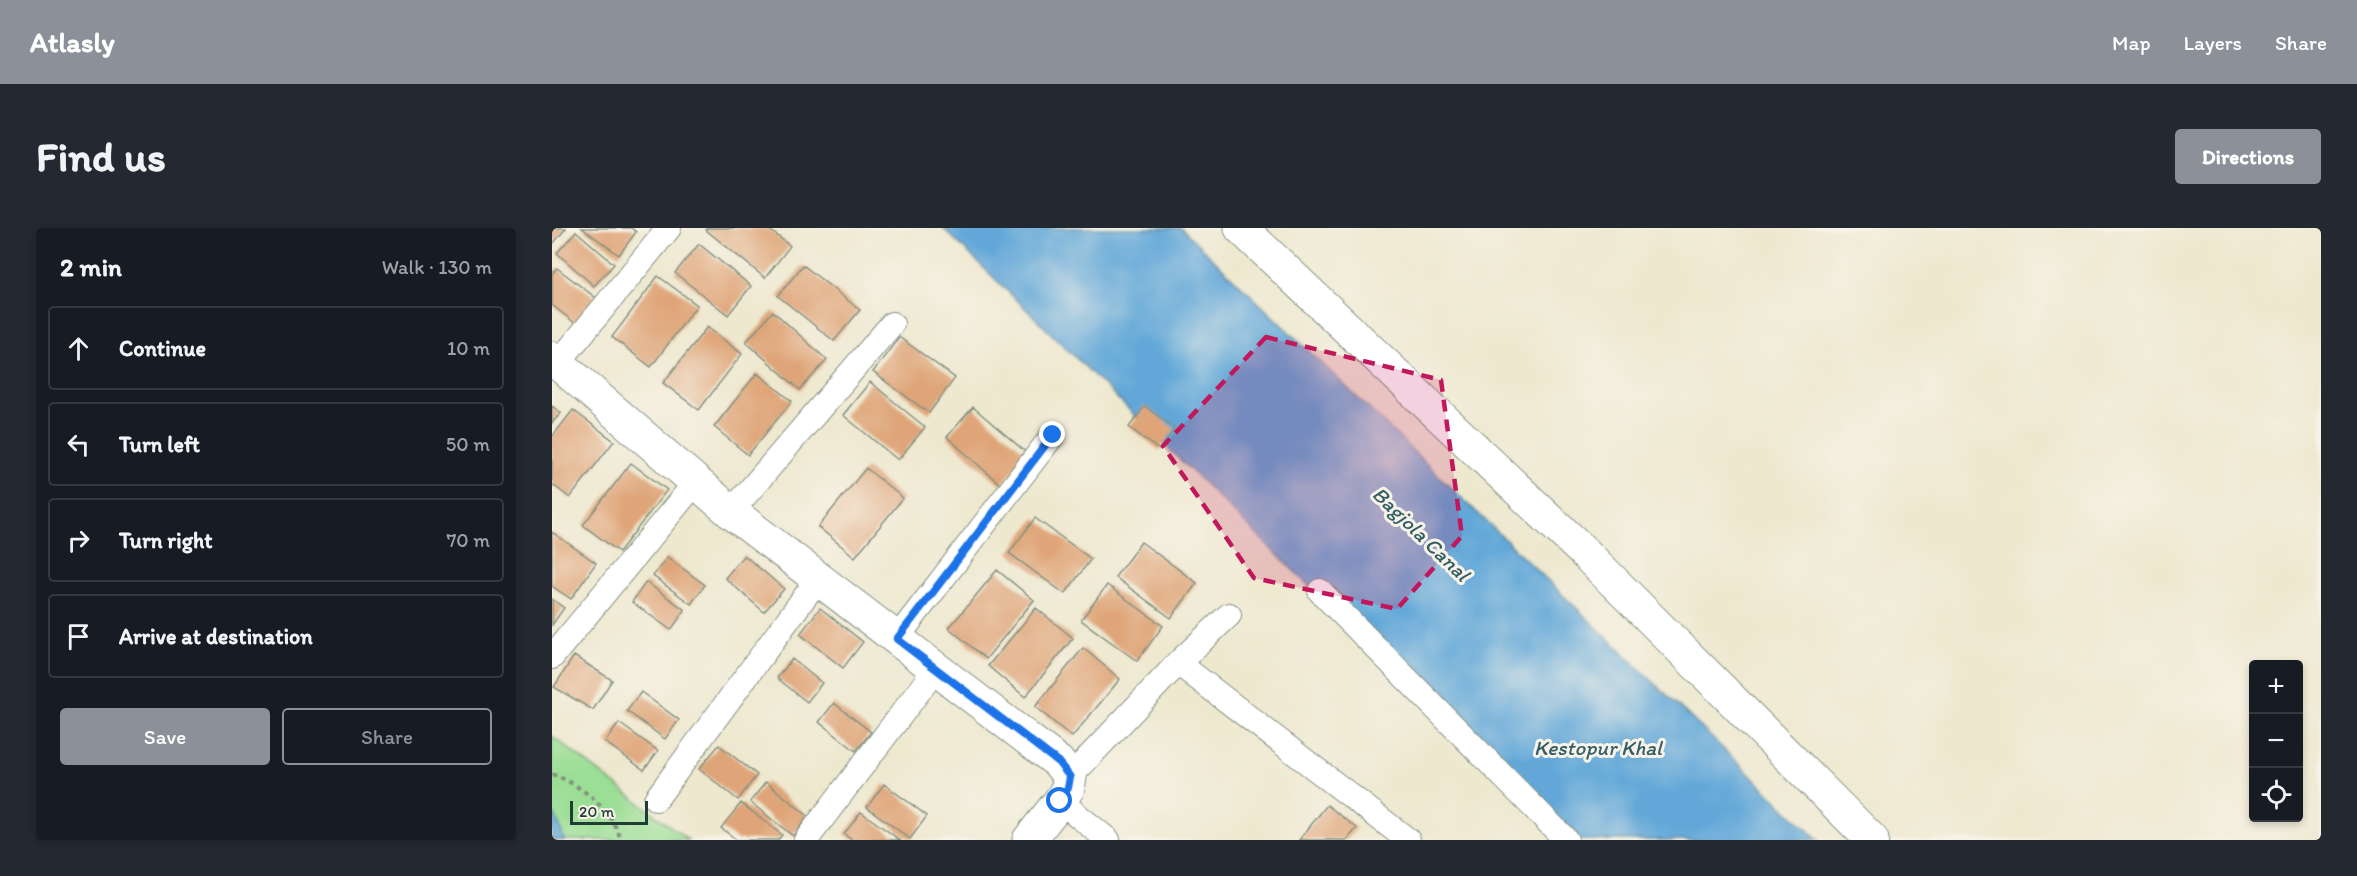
<!DOCTYPE html>
<meta charset="utf-8">
<style>
:root{--surface:#171b24;--page:#242831;--text:#f1f3f6;--muted:#9ea1a6;--line:#363941;--accent:#8c9099}
body{margin:0;font-family:Itim,sans-serif;background:var(--page);color:var(--text)}
.controls{position:absolute;right:18px;bottom:18px;display:grid;overflow:hidden;border-radius:6px;box-shadow:0 3px 9px #0003}
.controls button{width:54px;height:54px;display:grid;place-items:center;padding:0;border:0;border-bottom:2px solid var(--line);background:var(--surface);color:var(--text);font:30px sans-serif}
.scale{position:absolute;left:18px;bottom:15px;width:78px;box-sizing:border-box;padding-left:6px;border:3px solid #1f3d34;border-top:0;font-size:16px;line-height:21px;white-space:nowrap;color:#1f3d34;-webkit-text-stroke:4px #f7f3e8;paint-order:stroke}
.stop{position:absolute;width:18px;height:18px;margin:-14px;border:4px solid #1a73e8;border-radius:50%;background:#fff}
.stop.end{background:#1a73e8;border-color:#fff;box-shadow:0 2px 6px #0008}
.list{margin:0;padding:0;list-style:none}
h2{display:flex;justify-content:space-between;align-items:center;height:78px;margin:0;padding:0 24px;font-size:26px}
h2 small{font-size:20px;font-weight:400;color:var(--muted)}
.list li{display:grid;grid-template-columns:39px 1fr auto;gap:18px;align-items:center;box-sizing:border-box;height:84px;margin:0 12px 12px;padding:0 12px;border:2px solid var(--line);border-radius:6px}
.list b{display:block;font-size:22px;white-space:nowrap}
.list em{font-size:20px;font-style:normal;color:var(--muted)}
.actions{display:flex;gap:12px;padding:18px 24px}
.actions a{flex:1;padding:14px 0;border:2px solid var(--accent);border-radius:6px;text-align:center;font-size:21px;color:var(--accent)}
.actions .main{background:var(--accent);color:#fff}
.icon{flex:none;width:33px;height:33px;fill:none;stroke:currentColor;stroke-width:2;stroke-linecap:round;stroke-linejoin:round}
.map{position:relative;flex:none;width:1769px;height:612px;overflow:hidden;border-radius:6px}
header{display:flex;align-items:center;gap:36px;box-sizing:border-box;height:84px;padding:0 30px;background:var(--accent);color:#fff}
header strong{font-size:28px}
nav{display:flex;gap:33px;margin-inline-start:auto;font-size:21px}
.intro{display:flex;align-items:center;justify-content:space-between;box-sizing:border-box;height:144px;padding:0 36px}
h1{margin:0;font-size:42px}
.button{padding:15px 27px;border-radius:6px;background:var(--accent);color:#fff;font-size:21px;font-weight:700}
main{display:flex;gap:36px;padding:0 36px}
aside{flex:1;background:var(--surface);border-radius:6px;box-shadow:0 3px 9px #0003}
.map>svg:first-child{display:block}
.green{fill:#9bde95;stroke:#5d8e64;stroke-width:1.5}
.water{fill:#62a7d8;stroke:#407286;stroke-width:1.5}
.building{fill:#dfa578}
.lines{fill:none;stroke-linecap:round;stroke-linejoin:round}
.street-casing{stroke:#869282;stroke-width:26}
.secondary-casing{stroke:#869282;stroke-width:35}
.path{stroke:#869282;stroke-width:4;stroke-dasharray:4.5 4.5;stroke-linecap:butt}
.street{stroke:#fff;stroke-width:24}
.secondary{stroke:#fff;stroke-width:33}
.route{stroke:#1a73e8;stroke-width:8}
.marked{fill:#c2185b;fill-opacity:0.2;stroke:#c2185b;stroke-width:4.5;stroke-dasharray:12 8;stroke-linejoin:round}
.labels{text-anchor:middle;stroke-width:6;stroke-linejoin:round;paint-order:stroke}
.water-label{font-size:21px;font-style:italic;fill:#335d65;stroke:#f7f3e8}
</style>
<header>
<strong>Atlasly</strong>
<nav><a>Map</a><a>Layers</a><a>Share</a></nav>
</header>
<div class="intro"><h1>Find us</h1><a class="button">Directions</a></div>
<main>
<aside>
<h2>2 min<small>Walk · 130 m</small></h2>
<ul class="list">
<li><svg class="icon" aria-label="ahead" viewBox="0 0 24 24"><path d="M12 20V5M6 11l6-6 6 6"/></svg><div><b>Continue</b></div><em>10 m</em></li>
<li><svg class="icon" aria-label="left" viewBox="0 0 24 24"><path d="M17 20v-9H6M10 6l-5 5 5 5"/></svg><div><b>Turn left</b></div><em>50 m</em></li>
<li><svg class="icon" aria-label="right" viewBox="0 0 24 24"><path d="M7 20v-9h11M14 6l5 5-5 5"/></svg><div><b>Turn right</b></div><em>70 m</em></li>
<li><svg class="icon" aria-label="arrive" viewBox="0 0 24 24"><path d="M6 21V4h12l-3 4 3 4H6"/></svg><div><b>Arrive at destination</b></div></li>
</ul>
<div class="actions"><a class="main">Save</a><a>Share</a></div>
</aside>
<div class="map">
<svg width="1769" height="612" viewBox="0 0 1769 612">
<rect width="100%" height="100%" fill="#f7f3e8"/>
<filter id="ink" filterUnits="userSpaceOnUse"><feTurbulence type="fractalNoise" baseFrequency=".0167" numOctaves="2"/><feDisplacementMap in="SourceGraphic" scale="12" xChannelSelector="R" yChannelSelector="G"/><feConvolveMatrix kernelMatrix="1 2 1 2 8 2 1 2 1" color-interpolation-filters="sRGB"/></filter>
<filter id="wash" filterUnits="userSpaceOnUse"><feTurbulence type="fractalNoise" baseFrequency=".008" numOctaves="4" result="noise"/><feDisplacementMap in="SourceGraphic" scale="24" xChannelSelector="R" yChannelSelector="G"/><feGaussianBlur stdDeviation="1.35" result="paint"/><feColorMatrix in="noise" values="0 0 0 0 0 0 0 0 0 0 0 0 0 0 0 0 0 1.4 0 .05"/><feComposite in="paint" operator="in"/></filter>
<g filter="url(#wash)">
<rect width="100%" height="100%" fill="#eee8cf"/>
<path class="green" d="M 0,508 L 136,612 L 0,612 Z"/>
<path class="water" d="M 391,0 L 629,0 L 1266,612 L 1017,612 Z
M 0,585 L 3,587 L 13,612 L 0,612 Z"/>
<g id="blocks">
<path class="building" d="M 0,0 L 14,0 L 1,16 L 0,15 Z
M 30,0 L 79,0 L 84,4 L 67,27 Z
M 156,0 L 215,0 L 238,18 L 213,50 L 154,2 Z
M 24,3 L 62,36 L 42,58 L 5,25 Z
M 147,16 L 199,58 L 176,87 L 123,45 Z
M 251,37 L 308,82 L 282,113 L 226,68 Z
M 5,40 L 44,70 L 24,96 L 0,77 L 0,46 Z
M 106,48 L 145,77 L 99,139 L 60,109 Z
M 221,83 L 275,132 L 248,162 L 194,114 Z
M 155,99 L 190,126 L 147,182 L 111,155 Z
M 347,109 L 403,150 L 377,185 L 321,144 Z
M 205,145 L 240,173 L 196,227 L 162,199 Z
M 318,154 L 373,199 L 346,232 L 291,187 Z
M 0,178 L 9,185 L 0,195 Z
M 593,178 L 623,201 L 607,222 L 577,199 Z
M 421,179 L 476,226 L 449,257 L 395,209 Z
M 21,182 L 62,213 L 18,270 L 0,256 L 0,209 Z
M 79,235 L 115,262 L 67,324 L 31,297 Z
M 314,240 L 351,270 L 303,329 L 266,299 Z
M 483,290 L 539,331 L 513,366 L 457,325 Z
M 0,304 L 44,335 L 19,371 L 0,358 Z
M 589,314 L 645,355 L 619,390 L 563,349 Z
M 192,327 L 232,361 L 212,384 L 173,350 Z
M 115,329 L 153,357 L 139,376 L 101,348 Z
M 445,342 L 482,372 L 434,431 L 397,400 Z
M 94,354 L 133,382 L 119,402 L 80,374 Z
M 555,357 L 611,398 L 585,433 L 529,392 Z
M 0,371 L 12,380 L 0,397 Z
M 268,380 L 311,414 L 291,440 L 248,406 Z
M 484,380 L 521,410 L 473,469 L 436,438 Z
M 531,420 L 568,451 L 520,509 L 483,479 Z
M 22,428 L 60,452 L 41,482 L 2,459 Z
M 240,431 L 270,455 L 255,474 L 225,450 Z
M 89,464 L 127,492 L 113,511 L 75,483 Z
M 282,475 L 319,504 L 304,523 L 267,494 Z
M 67,495 L 106,523 L 92,542 L 53,514 Z
M 167,517 L 205,547 L 186,572 L 147,541 Z
M 214,554 L 256,588 L 241,608 L 198,574 Z
M 332,556 L 375,588 L 358,611 L 315,579 Z
M 189,575 L 230,607 L 226,612 L 185,612 L 169,600 Z
M 775,577 L 805,600 L 795,612 L 747,612 Z
M 309,584 L 348,612 L 300,612 L 292,606 Z"/>
</g>
</g>
<g filter="url(#ink)">
<use href="#blocks" fill-opacity="0" stroke="#869282" stroke-width="1.5"/>
<g class="lines">
<g class="street-casing">
<path id="street" d="M 6,135 L 117,0
M 179,284 L 340,96
M 768,363 L 1014,612
M 345,410 L 501,207
M 0,429 L 143,255
M 626,435 L 856,612
M 518,549 L 626,435 L 677,387
M 104,571 L 266,351
M 508,573 L 556,612
M 254,612 L 383,442"/>
</g>
<g class="secondary-casing">
<path id="secondary" d="M 689,0 L 1036,328 L 1320,612
M 0,130 L 179,284 L 506,534 L 518,549 L 516,560 L 508,573 L 477,612"/>
</g>
<path class="path" d="M 0,546 C 29,557 60,581 69,612"/>
<use href="#street" class="street"/>
<use href="#secondary" class="secondary"/>
</g>
</g>
<g class="lines" filter="url(#ink)">
<path class="route" d="M 501,207 L 345,411 L 506,534 L 518,549 L 516,560 L 508,573"/>
</g>
<path class="marked" d="M 714,109 L 889,152 L 910,308 L 845,381 L 702,350 L 611,218 Z"/>
<g class="labels">
<g class="water-label">
<text transform="translate(869 306) rotate(44)" y="7">Bagjola Canal</text>
<text x="1046" y="527">Kestopur Khal</text>
</g>
</g>
</svg>
<div class="controls">
<button>+</button>
<button>−</button>
<button><svg class="icon" aria-label="locate" viewBox="0 0 24 24"><circle cx="12" cy="12" r="6"/><path d="M12 2v4M12 18v4M2 12h4M18 12h4"/></svg></button>
</div>
<div class="scale">20 m</div>
<div class="stop" style="left:508px;top:573px"></div>
<div class="stop end" style="left:501px;top:207px"></div>
</div>
</main>
